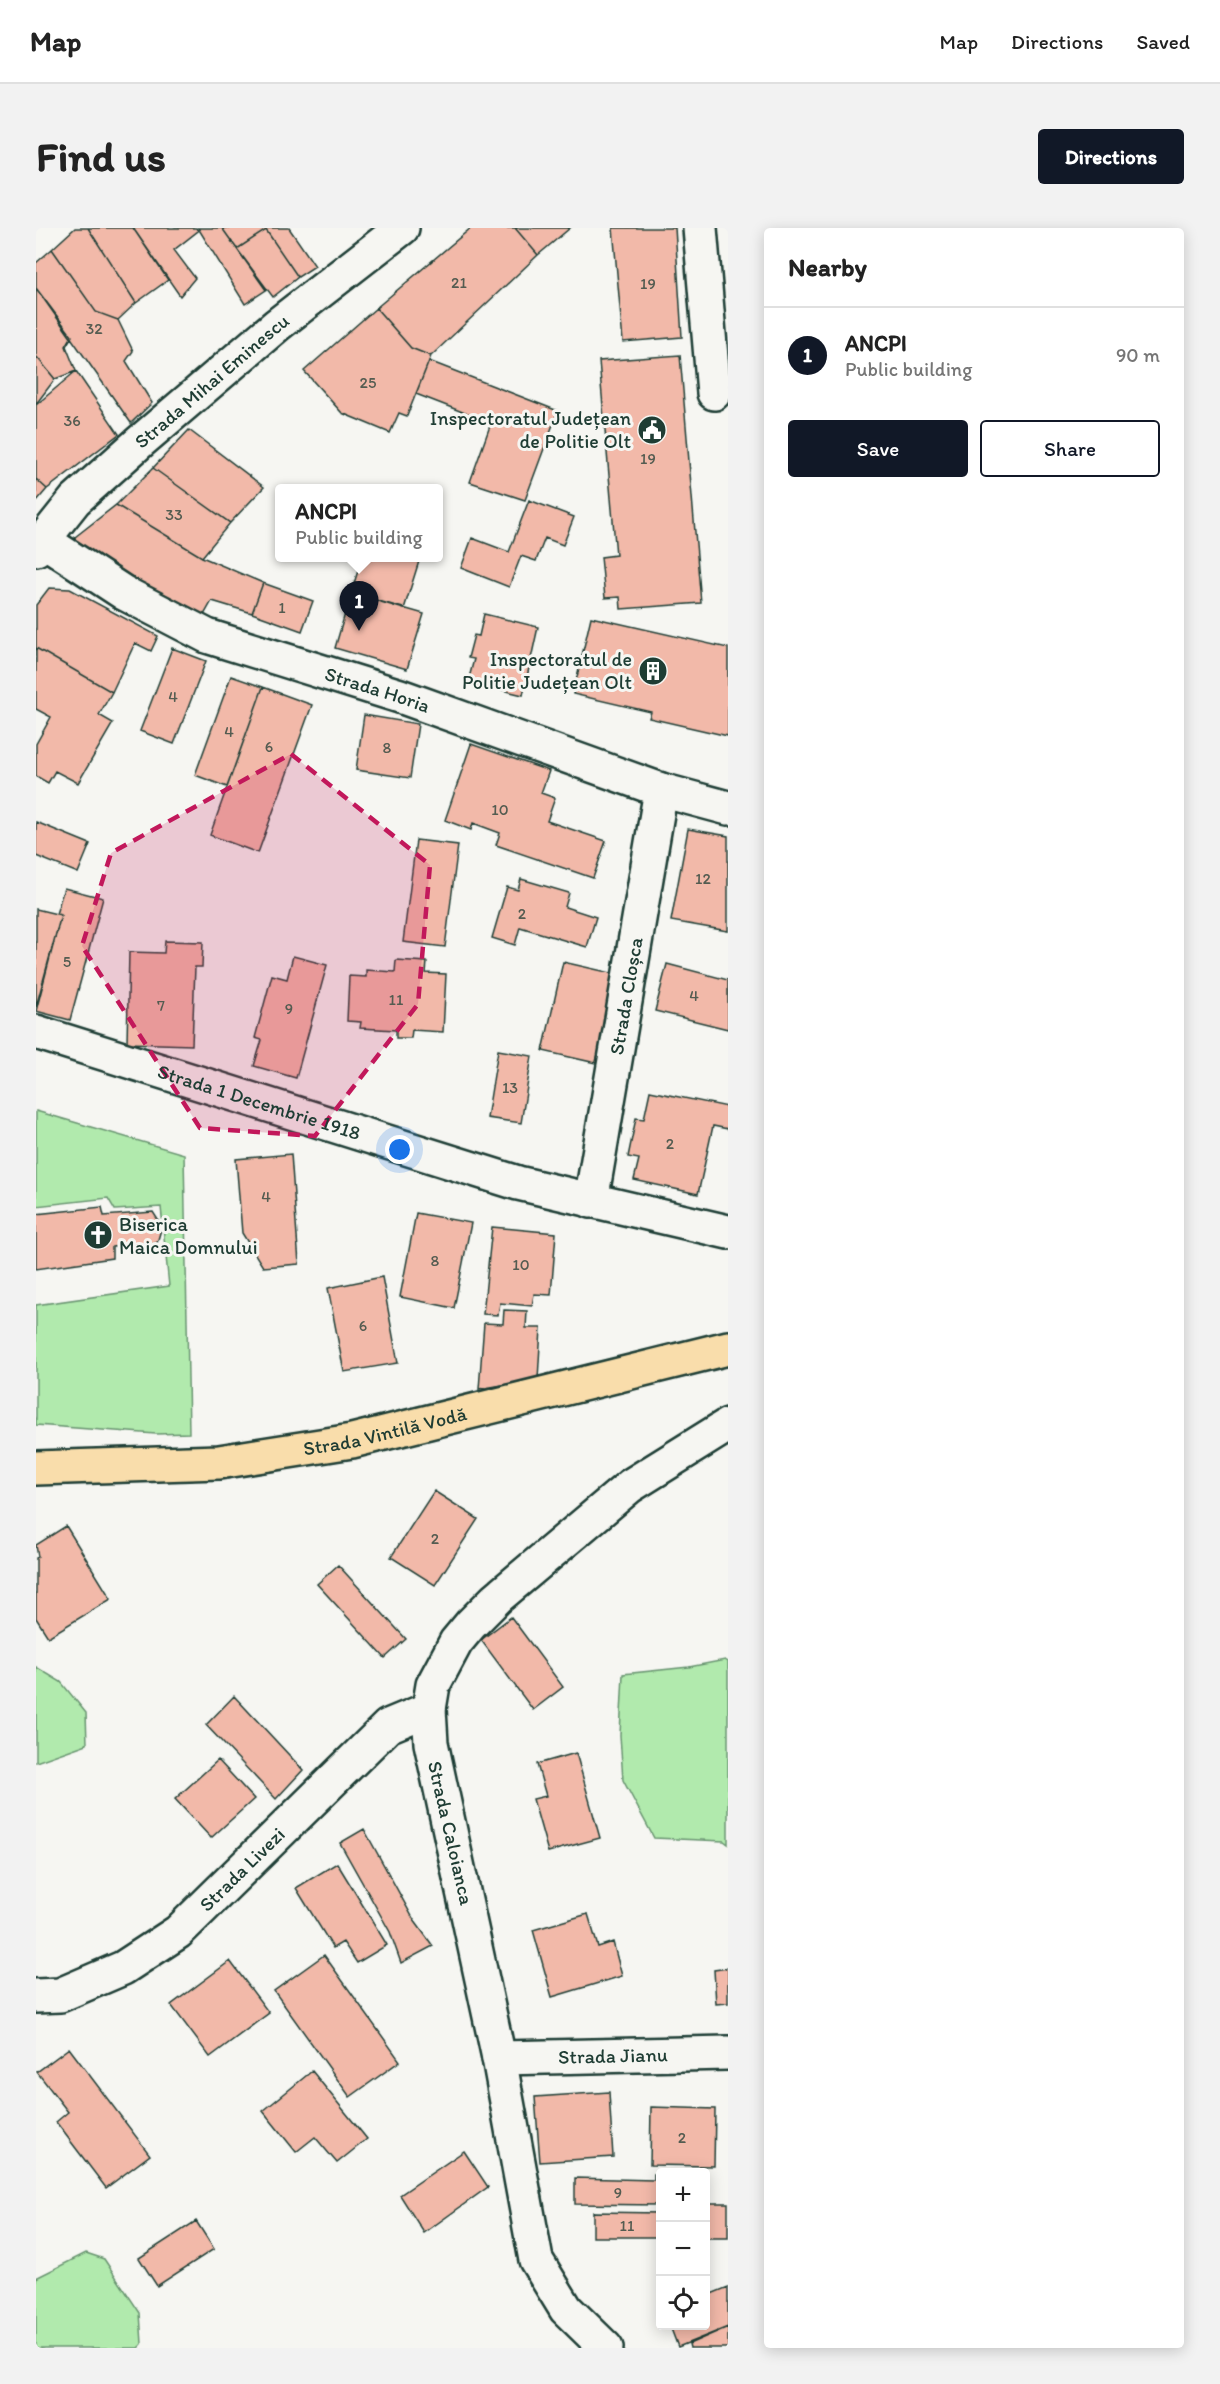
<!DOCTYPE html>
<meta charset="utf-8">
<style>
:root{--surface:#fff;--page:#f2f2f2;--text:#222;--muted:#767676;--line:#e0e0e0;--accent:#111827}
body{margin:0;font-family:Itim,sans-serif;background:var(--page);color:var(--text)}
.controls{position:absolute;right:18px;bottom:18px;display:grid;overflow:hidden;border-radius:6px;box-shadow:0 3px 15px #0003}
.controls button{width:54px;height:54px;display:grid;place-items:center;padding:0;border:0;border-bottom:2px solid var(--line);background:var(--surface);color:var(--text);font:30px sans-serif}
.you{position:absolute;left:364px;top:922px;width:21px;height:21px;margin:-15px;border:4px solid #fff;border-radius:50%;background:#1a73e8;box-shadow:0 0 0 9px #1a73e833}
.badge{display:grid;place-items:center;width:39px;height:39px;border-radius:50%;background:var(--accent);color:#fff;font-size:20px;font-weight:700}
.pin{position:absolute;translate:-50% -50px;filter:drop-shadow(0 2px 3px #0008)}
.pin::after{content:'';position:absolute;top:32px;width:21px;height:18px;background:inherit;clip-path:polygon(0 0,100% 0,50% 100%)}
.popup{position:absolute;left:239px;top:256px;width:168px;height:78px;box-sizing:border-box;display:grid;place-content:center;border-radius:6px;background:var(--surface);filter:drop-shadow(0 2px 4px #0005);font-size:20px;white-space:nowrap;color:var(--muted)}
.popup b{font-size:22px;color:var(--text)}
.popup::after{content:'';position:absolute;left:50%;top:100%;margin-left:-12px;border:12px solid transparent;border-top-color:var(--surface)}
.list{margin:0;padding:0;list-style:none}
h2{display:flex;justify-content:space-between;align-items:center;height:78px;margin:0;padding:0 24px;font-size:26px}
h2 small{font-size:20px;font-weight:400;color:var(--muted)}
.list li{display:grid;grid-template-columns:39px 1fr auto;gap:18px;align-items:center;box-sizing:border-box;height:96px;padding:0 24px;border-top:2px solid var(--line)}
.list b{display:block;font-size:22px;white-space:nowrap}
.list p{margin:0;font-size:20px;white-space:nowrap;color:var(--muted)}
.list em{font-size:20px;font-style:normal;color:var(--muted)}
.actions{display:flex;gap:12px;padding:18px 24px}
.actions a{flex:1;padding:14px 0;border:2px solid var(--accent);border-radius:6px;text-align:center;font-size:21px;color:var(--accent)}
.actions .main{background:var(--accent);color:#fff}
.icon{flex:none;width:33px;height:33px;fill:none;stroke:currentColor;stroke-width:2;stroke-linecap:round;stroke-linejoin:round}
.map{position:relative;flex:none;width:692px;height:2120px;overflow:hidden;border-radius:6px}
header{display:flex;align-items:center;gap:36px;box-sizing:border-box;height:84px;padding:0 30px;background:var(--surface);border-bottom:2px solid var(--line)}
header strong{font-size:28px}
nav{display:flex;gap:33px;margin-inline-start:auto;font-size:21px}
.intro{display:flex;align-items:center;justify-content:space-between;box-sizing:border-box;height:144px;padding:0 36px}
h1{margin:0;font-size:42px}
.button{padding:15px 27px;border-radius:6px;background:var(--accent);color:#fff;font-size:21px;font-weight:700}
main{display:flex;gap:36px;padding:0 36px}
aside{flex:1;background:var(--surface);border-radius:6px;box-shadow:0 3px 15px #0003}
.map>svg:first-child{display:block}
.green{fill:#b1eaad;stroke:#689470;stroke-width:1.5}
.building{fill:#f2b9a9;stroke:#1f3d34;stroke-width:1.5}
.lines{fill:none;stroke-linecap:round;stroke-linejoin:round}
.minor-casing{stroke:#1f3d34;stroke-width:38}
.major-casing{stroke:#1f3d34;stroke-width:38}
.minor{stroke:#f6f6f2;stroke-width:33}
.major{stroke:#f9ddab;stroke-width:33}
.marked{fill:#c2185b;fill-opacity:0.2;stroke:#c2185b;stroke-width:4.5;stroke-dasharray:12 8;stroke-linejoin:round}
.labels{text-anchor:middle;stroke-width:6;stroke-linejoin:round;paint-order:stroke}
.number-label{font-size:16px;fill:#545c51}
.street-label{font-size:20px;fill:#1f3d34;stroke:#f6f6f2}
.poi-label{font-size:20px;fill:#1f3d34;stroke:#f6f6f2;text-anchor:end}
</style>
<header>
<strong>Map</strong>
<nav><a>Map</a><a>Directions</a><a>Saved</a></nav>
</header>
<div class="intro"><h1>Find us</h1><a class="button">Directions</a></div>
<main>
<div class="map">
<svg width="692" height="2120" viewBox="0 0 692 2120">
<rect width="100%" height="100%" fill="#f6f6f2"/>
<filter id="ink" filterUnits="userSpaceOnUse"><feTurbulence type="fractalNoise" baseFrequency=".0167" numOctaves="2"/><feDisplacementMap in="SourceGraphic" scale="12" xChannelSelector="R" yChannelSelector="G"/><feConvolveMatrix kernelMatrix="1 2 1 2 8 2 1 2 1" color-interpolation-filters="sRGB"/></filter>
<g filter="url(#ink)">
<path class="green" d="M 0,883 L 148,926 L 153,1205 L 120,1206 L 0,1197 L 0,1077 L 133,1058 L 125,979 L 79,982 L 72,970 L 0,978 Z
M 689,1432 L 692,1434 L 692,1616 L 688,1613 L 618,1610 L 587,1552 L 584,1507 L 587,1446 L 653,1439 Z
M 0,1439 L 25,1454 L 50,1485 L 51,1516 L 0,1534 Z
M 50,2025 L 68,2031 L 104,2085 L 106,2116 L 102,2120 L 0,2120 L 0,2050 Z"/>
<path class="building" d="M 39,0 L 52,0 L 100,75 L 82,92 L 60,84 L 16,21 Z
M 52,0 L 97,0 L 132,52 L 100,75 Z
M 97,0 L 160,0 L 162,3 L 138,22 L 159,50 L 144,68 Z
M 162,0 L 186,0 L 230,62 L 209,76 Z
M 186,0 L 253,0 L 279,38 L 262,49 L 230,2 L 201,21 Z
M 435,0 L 479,0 L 502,27 L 395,128 L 375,120 L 340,80 Z
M 479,0 L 534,0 L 502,27 Z
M 577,0 L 639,0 L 646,109 L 587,114 Z
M 230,2 L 262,49 L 237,69 L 201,21 Z
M 16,21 L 60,84 L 82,92 L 97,123 L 90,133 L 116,175 L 95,195 L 0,60 L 0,35 Z
M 0,60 L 36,108 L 30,118 L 40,143 L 19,151 L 0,128 Z
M 340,80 L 375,120 L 395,128 L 371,188 L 363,185 L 354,205 L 306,185 L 268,143 Z
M 644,127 L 665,375 L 585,381 L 584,369 L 569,370 L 565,329 L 580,327 L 563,133 Z
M 0,128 L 19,151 L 0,176 Z
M 393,133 L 522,183 L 489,272 L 434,254 L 455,195 L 380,166 Z
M 40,143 L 83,206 L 11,261 L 0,251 L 0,177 Z
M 153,202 L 228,259 L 194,295 L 117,240 Z
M 117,240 L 194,295 L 166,329 L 80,277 Z
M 0,251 L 11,261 L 0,274 Z
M 493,272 L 538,289 L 527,317 L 509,310 L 500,333 L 485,328 L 473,359 L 425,340 L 436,310 L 473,324 Z
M 80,277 L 166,329 L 227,355 L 216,385 L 176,373 L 168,387 L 41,327 L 39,309 Z
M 326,330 L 384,330 L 368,381 L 315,365 Z
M 227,355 L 277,373 L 266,403 L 216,385 Z
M 13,360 L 34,361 L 122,408 L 115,423 L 99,415 L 76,464 L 0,420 L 0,377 Z
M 315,365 L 388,386 L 371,441 L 299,420 Z
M 448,386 L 502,399 L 487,467 L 432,454 L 438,431 L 432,430 L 438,407 L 443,408 Z
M 555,389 L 692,420 L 692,508 L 613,490 L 615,484 L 537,466 Z
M 0,420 L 76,464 L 63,487 L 77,495 L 42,555 L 19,543 L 12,555 L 0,548 L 0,516 L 15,489 L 0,481 Z
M 136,420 L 170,433 L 138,516 L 104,503 Z
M 195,448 L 227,459 L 191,559 L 159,547 Z
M 227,459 L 276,477 L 222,625 L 174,607 Z
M 328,487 L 382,496 L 374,550 L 320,542 Z
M 435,516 L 513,543 L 505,565 L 519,570 L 511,593 L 570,613 L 557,650 L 460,617 L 464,605 L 437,595 L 435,602 L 409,592 Z
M 0,594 L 54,616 L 42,645 L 0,628 Z
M 652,601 L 692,608 L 692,703 L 635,693 Z
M 380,612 L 422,617 L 409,719 L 367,714 Z
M 485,651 L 533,665 L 529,679 L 560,689 L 551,719 L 484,699 L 479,717 L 456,710 L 471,659 L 482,662 Z
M 28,660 L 67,670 L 34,792 L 0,783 L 25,687 L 20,686 Z
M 0,681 L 25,687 L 0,779 Z
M 129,713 L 167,714 L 166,739 L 159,739 L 156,817 L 91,815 L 93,724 L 128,725 Z
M 257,728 L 291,737 L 260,850 L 218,838 L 226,812 L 219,810 L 236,747 L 251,751 Z
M 360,732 L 391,734 L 390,745 L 410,746 L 407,804 L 376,802 L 375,810 L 360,810 L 360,802 L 324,800 L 325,794 L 311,793 L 313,748 L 330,749 L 330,742 L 359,744 Z
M 527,734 L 580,746 L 560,835 L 507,823 Z
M 631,736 L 692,752 L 692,801 L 619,783 Z
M 462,822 L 496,828 L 485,895 L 451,890 Z
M 614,863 L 692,879 L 692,901 L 677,898 L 662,966 L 598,952 L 603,931 L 592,929 L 600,890 L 608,891 Z
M 255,926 L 263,1036 L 227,1039 L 206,1005 L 200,931 Z
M 66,979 L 68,988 L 117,984 L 126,998 L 121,1015 L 76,1019 L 76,1030 L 0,1041 L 0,986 Z
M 380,985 L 435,995 L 418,1080 L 364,1069 Z
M 456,999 L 520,1005 L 515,1067 L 498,1066 L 496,1078 L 464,1075 L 462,1087 L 447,1086 Z
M 346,1049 L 362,1135 L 308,1144 L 292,1060 Z
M 468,1082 L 491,1083 L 490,1100 L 505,1100 L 502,1151 L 443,1161 L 448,1095 L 467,1096 Z
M 398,1263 L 442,1291 L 399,1357 L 355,1329 Z
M 30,1298 L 75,1371 L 12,1409 L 0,1390 L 0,1330 L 2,1329 L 0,1317 Z
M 302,1337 L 370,1411 L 349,1430 L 281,1356 Z
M 475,1389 L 527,1459 L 497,1482 L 445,1412 Z
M 198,1468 L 267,1542 L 240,1571 L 170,1497 Z
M 540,1525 L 564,1610 L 512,1624 L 497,1571 L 510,1568 L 501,1536 Z
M 182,1532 L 218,1571 L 175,1610 L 139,1571 Z
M 328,1601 L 378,1692 L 397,1718 L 365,1735 L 354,1704 L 304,1615 Z
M 301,1635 L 351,1717 L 321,1735 L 307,1714 L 297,1720 L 260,1660 Z
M 552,1686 L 562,1719 L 577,1714 L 586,1748 L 516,1769 L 497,1702 Z
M 288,1727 L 364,1833 L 314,1869 L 238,1763 Z
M 194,1733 L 233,1785 L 174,1829 L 135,1777 Z
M 692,1740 L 692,1775 L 680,1776 L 678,1742 Z
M 33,1820 L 114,1927 L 70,1960 L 20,1894 L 32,1884 L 1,1844 Z
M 276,1843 L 331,1911 L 301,1935 L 279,1909 L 260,1924 L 227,1883 Z
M 573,1864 L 577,1929 L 504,1934 L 499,1869 Z
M 615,1879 L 679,1881 L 678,1938 L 614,1937 Z
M 428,1923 L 452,1959 L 388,2005 L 364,1967 Z
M 618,1946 L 624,1946 L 624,1977 L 539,1976 L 539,1950 L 618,1952 Z
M 670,1975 L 692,1975 L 692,2010 L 670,2010 Z
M 557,1984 L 624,1985 L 624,2009 L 557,2009 Z
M 160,1993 L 178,2021 L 121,2058 L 103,2030 Z
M 692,2059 L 692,2099 L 642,2119 L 634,2098 L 670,2098 L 670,2068 Z
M 692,2099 L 692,2120 L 654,2120 L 653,2116 Z"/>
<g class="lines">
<g class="minor-casing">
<g id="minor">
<path d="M 664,0 L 678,165"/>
<path id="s1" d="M 7,312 L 88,365 L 171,408 L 364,468 L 625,562 L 692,580"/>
<path id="s2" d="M 0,321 L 39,272 L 105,213 L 241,97 L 366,0"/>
<path id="s3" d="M 0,804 L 482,955 L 692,1004"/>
<path id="s4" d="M 555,973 L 625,562"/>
<path id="s5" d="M 0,1768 L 24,1767 L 87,1740 L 142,1704 L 352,1498 L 393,1481"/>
<path id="s6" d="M 463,1830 L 692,1825"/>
<path d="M 570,2120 L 530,2081 L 500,2032 L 463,1830 L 395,1515 L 393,1481 L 397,1457 L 420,1414 L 435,1396 L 461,1370 L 594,1258 L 692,1197"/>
</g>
</g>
<g class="major-casing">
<g id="major">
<path id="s7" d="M 0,1240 L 183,1234 L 316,1213 L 692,1120"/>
</g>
</g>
<use href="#minor" class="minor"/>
<use href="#major" class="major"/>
</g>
</g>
<path class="marked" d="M 255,526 L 394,637 L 382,776 L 279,908 L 164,900 L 46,718 L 75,625 Z"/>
<defs>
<g id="civic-disc" transform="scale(1.5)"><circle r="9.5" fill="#1f3d34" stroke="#f6f6f2"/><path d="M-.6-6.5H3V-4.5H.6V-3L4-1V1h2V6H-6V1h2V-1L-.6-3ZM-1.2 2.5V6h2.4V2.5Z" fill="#fff"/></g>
<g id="building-disc" transform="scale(1.5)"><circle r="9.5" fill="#1f3d34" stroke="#f6f6f2"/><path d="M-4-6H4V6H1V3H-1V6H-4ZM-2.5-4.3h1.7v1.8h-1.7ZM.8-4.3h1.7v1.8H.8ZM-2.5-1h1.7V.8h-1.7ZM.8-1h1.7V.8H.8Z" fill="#fff"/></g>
<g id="church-disc" transform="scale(1.5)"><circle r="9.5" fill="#1f3d34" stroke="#f6f6f2"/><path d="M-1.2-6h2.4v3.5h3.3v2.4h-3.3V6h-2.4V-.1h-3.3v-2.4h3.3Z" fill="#fff"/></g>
</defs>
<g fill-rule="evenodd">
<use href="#civic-disc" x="616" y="202"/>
<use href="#building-disc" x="617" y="443"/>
<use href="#church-disc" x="62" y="1007"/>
</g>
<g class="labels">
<g class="number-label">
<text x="423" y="60">21</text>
<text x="612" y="61">19</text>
<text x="58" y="106">32</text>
<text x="332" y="160">25</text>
<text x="36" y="198">36</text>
<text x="612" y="236">19</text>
<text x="138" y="292">33</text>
<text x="246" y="385">1</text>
<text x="137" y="474">4</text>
<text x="193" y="509">4</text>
<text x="233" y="524">6</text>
<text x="351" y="525">8</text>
<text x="464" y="587">10</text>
<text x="667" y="656">12</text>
<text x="486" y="691">2</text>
<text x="31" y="739">5</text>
<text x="658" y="773">4</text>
<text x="360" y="777">11</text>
<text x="125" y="783">7</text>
<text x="253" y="786">9</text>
<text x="474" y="865">13</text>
<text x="634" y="921">2</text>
<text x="230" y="974">4</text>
<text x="399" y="1038">8</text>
<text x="485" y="1042">10</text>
<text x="327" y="1103">6</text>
<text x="399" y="1316">2</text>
<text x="646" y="1915">2</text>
<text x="582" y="1970">9</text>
<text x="591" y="2003">11</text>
</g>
<g class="street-label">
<text dy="7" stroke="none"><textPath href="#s2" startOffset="244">Strada Mihai Eminescu</textPath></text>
<text dy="7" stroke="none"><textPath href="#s1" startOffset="369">Strada Horia</textPath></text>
<text dy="7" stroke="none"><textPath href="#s4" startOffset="208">Strada Cloșca</textPath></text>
<text dy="7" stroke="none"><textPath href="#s3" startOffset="234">Strada 1 Decembrie 1918</textPath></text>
<text dy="7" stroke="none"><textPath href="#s7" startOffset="352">Strada Vintilă Vodă</textPath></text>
<text transform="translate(415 1605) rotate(77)" y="7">Strada Caloianca</text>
<text dy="7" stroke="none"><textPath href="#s5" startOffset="248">Strada Livezi</textPath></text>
<text dy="7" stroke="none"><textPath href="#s6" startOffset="114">Strada Jianu</textPath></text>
</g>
<g class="poi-label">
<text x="595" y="197">Inspectoratul Județean<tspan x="595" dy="23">de Politie Olt</tspan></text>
<text x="596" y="438">Inspectoratul de<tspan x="596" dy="23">Politie Județean Olt</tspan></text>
<text x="83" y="1003" text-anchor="start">Biserica<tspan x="83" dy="23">Maica Domnului</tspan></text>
</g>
</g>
</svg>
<div class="controls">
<button>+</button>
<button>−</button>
<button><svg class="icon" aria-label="locate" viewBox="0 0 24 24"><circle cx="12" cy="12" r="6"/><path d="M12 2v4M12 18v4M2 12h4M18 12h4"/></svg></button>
</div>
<div class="you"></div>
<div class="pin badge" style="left:323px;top:403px">1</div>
<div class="popup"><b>ANCPI</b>Public building</div>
</div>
<aside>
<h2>Nearby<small></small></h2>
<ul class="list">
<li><span class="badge">1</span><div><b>ANCPI</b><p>Public building</p></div><em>90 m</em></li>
</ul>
<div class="actions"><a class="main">Save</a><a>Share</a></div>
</aside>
</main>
